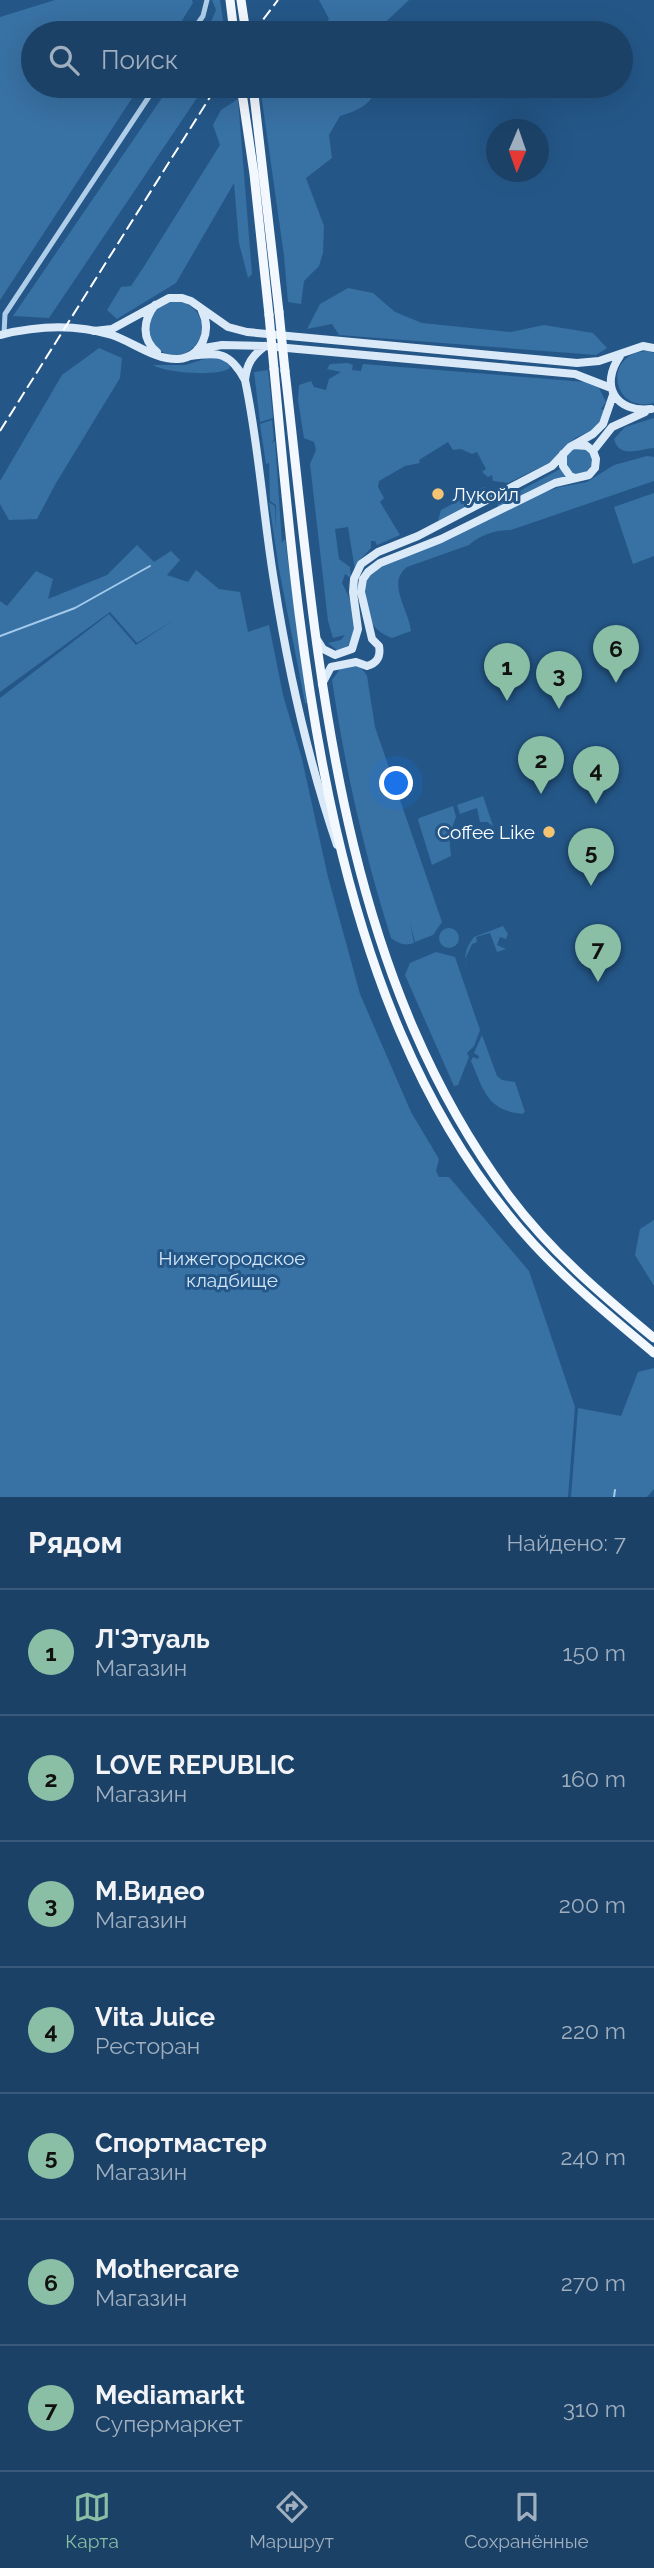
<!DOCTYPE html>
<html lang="ru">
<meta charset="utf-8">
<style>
:root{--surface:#1b4166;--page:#284c6f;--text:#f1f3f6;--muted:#a0afbf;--line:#395a7a;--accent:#8abfa5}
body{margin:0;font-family:Raleway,sans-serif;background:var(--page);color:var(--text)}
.compass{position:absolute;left:486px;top:119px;width:63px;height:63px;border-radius:50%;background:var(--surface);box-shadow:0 7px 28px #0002;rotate:182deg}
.you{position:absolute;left:397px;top:784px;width:24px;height:24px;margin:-18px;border:5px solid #fff;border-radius:50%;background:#1a73e8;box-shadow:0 0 0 10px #1a73e833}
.badge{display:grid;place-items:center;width:46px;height:46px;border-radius:50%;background:var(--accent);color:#111;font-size:23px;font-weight:700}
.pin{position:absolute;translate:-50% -58px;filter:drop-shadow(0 2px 4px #0008)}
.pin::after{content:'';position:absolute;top:37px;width:24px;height:21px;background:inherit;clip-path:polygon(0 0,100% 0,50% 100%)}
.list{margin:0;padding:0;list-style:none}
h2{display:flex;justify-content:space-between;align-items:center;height:91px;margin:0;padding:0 28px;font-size:30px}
h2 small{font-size:23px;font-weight:400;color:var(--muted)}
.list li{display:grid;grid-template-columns:46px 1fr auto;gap:21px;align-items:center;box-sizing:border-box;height:126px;padding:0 28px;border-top:2px solid var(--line)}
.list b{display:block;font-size:26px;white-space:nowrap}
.list p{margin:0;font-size:23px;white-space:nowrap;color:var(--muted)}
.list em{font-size:23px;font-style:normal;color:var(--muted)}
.icon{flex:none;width:38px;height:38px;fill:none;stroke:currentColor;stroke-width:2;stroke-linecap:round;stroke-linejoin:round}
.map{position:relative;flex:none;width:654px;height:1497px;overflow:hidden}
.search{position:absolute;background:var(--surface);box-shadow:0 7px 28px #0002;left:21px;right:21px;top:21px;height:77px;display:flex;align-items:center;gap:18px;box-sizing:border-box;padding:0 24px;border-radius:38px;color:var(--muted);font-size:26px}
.sheet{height:973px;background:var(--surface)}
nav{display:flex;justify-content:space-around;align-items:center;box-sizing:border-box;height:98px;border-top:2px solid var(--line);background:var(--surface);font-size:19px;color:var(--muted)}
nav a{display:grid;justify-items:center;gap:4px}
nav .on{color:var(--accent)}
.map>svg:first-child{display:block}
.green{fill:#3871a4}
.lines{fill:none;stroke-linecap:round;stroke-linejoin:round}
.stream{stroke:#a3caea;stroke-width:2}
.minor{stroke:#afcee9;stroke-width:5}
.secondary{stroke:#dae9f8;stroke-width:8}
.primary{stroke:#f2f8fe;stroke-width:9}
.rail{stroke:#fff;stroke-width:2;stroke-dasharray:12 5;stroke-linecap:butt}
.primary-bridge{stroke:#f2f8fe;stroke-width:9}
.poi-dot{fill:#f4c472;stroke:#245788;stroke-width:2.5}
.labels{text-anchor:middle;stroke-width:6;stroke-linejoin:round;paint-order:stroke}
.poi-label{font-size:19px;fill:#fff;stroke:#245788;text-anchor:start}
.park-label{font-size:19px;fill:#d3e6f7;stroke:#245788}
</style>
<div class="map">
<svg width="654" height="1497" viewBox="0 0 654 1497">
<rect width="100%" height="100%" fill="#245788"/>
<path class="green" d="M 55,0 L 192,0 L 193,3 L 174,33 L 33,33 L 33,86 L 140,86 L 0,300 L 0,17 Z
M 212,0 L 220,0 L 225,33 L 206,33 L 216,10 Z
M 319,0 L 409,0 L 374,33 L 318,33 L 329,19 Z
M 170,86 L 205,86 L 49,318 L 13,316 Z
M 260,86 L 378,86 C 371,105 359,110 340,116 L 329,135 L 332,158 L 306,178 L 324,226 L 323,253 L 319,266 L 304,281 L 301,304 L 288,302 L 284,256 Z
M 238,99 L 252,274 L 248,278 L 239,243 L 234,183 L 176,283 L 117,319 L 107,310 L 121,287 L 131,286 L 143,268 L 220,145 L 213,125 L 221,110 Z
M 348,288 L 373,293 L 395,312 L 422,323 L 511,332 L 544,325 L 593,333 L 607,348 L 596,355 L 339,335 L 332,324 L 307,329 L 320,304 Z
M148 328a27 27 0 1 1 54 0a27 27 0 1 1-54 0Z
M 99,348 L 122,358 L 120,378 L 56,483 L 37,519 L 9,520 L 0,504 L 0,481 L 62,375 Z
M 648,351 L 654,353 L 654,403 C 611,414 602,352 648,351 Z
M 208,358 L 219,358 L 229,364 L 230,368 C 218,377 166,373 153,365 L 185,365 Z
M 348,363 L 353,365 L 352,370 L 361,371 L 363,364 L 586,382 L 599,388 L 606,402 L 601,409 L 604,410 L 604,418 L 593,430 L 575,438 L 553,461 L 508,483 L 493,481 L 492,475 L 488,477 L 482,472 L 486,469 L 477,452 L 472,454 L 461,449 L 453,450 L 448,442 L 419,460 L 420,463 L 405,466 L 379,481 L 378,487 L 384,498 L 380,502 L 400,535 L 377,545 L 375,541 L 371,541 L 371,548 L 360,560 L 355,570 L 348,527 L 335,529 L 339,559 L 350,567 L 351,578 L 345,574 L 342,583 C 353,604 361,623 348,646 L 337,650 L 328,643 L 341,640 L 345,635 L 333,638 L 328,621 L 310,464 L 316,450 L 314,442 L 304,438 L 298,400 L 299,385 L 311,381 L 314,387 L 326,390 L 329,379 L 341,372 L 327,369 L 330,364 Z
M 268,370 L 273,418 L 260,422 L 254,372 Z
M 654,418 L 654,448 C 639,449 619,459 614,439 L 625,427 Z
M 272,420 L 274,440 L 271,443 L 275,441 L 282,543 L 285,538 L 307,703 L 305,703 L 279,569 L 269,502 L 275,506 L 276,531 L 276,505 L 270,501 L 269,463 L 266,464 L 260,424 Z
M566 461a13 13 0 1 1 26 0a13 13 0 1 1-26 0Z
M 647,456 L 654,457 L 654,481 L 511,530 C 495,530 480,535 469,545 L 407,567 C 386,583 409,610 411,631 L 392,638 C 363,627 363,601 368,574 L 389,562 L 448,540 L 539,494 L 560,487 L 587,482 L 614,465 Z
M 562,468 L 567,478 L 496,510 L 499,502 Z
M 484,487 L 489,491 L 489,495 L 438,521 L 441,510 Z
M 654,493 L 654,556 L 633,564 L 614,507 Z
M 137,545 L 154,562 L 171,551 L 180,560 L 167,575 L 188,582 L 196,570 L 219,589 L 240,592 L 248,632 L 269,625 L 283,695 L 302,759 L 328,877 L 360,994 L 411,1112 L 439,1159 L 436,1171 L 439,1177 L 449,1177 L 529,1271 L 575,1407 L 568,1497 L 0,1497 L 0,698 L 109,614 L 136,645 L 175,619 L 137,643 L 110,612 L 0,692 L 0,601 L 7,606 L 36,571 L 53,579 L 48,599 L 107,575 Z
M 352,666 C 360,666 363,669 367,676 L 375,727 L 442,922 L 433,935 L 415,942 L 410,923 L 414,943 C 405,946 399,944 391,938 C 364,853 345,768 332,680 L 340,669 Z
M 483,796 L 493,826 L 487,822 L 480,822 L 477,808 L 460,814 L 457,805 Z
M 453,806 L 456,817 L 449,836 L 451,856 L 432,865 L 418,820 L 419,818 Z
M 503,926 L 508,934 L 506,939 L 500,937 L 497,945 L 506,949 L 497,952 L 490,933 L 476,937 L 477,942 L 472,944 L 465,959 L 467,970 C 463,957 466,947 474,937 Z
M439 938a10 10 0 1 1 20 0a10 10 0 1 1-20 0Z
M 436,952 L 455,957 L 480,1030 L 474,1046 L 467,1053 L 469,1057 L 458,1085 L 454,1086 L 405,975 L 410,963 Z
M 482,1035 L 497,1076 L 502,1080 L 515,1082 L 525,1112 L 522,1114 C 487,1110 484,1091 471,1061 L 473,1057 L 478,1059 L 479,1056 L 474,1053 Z
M 654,1220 L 654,1286 L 635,1255 L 640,1229 Z
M 654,1368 L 654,1489 L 647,1497 L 571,1497 L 578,1408 L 621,1416 L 638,1372 Z"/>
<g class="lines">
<path class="stream" d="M 0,636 L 75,608 L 150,566
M 614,1497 L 615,1490"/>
<path class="minor" d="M 191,33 L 203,16 L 207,0
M 4,334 L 5,314 L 156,86"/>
<path class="secondary" d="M 155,305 C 143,320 141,339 157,352
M 94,331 L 112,329 L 169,298 L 182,298 L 191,301 L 228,327 L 247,332 L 577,363 L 599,361 L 643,346 L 654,348
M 0,335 C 36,326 76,324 112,335 C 133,342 155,360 178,359 C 202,357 212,331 202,311
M 198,349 L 222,345 L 265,346 L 575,374 L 611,388
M 190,356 C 219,352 230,352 245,380 C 259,446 263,514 274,581 C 288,670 308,760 337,845
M 620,356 C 599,386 616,413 651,409
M 245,380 C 247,363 252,356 265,346
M 593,451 L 612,427 L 645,412
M 563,454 L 563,466 L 570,476 L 575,478
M 318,641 L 323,649 L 335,655 L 352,649 L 358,629 L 353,592 L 354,579 L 361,564 L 378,552 L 418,536 L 552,466 L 570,447 L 593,434 L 603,424 L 613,395
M 322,684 L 331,667 L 356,662 L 367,666 C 377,663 381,657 379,646 L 372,639 L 361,592 L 363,579 L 368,572 L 380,563 L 441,539 L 555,483 L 589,475 L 595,468 L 596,459 L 593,451 L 587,446 L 574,445"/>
<path class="primary" d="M 230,0 L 234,33
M 241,0 L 246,33
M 241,86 L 254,174 L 269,315
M 253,86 L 279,312
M 274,369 C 300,647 325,988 507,1213 C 550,1267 601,1309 654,1353
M 285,371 C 318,653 333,959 509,1196 C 549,1250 602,1295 654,1338"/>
<path class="rail" d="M 253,33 L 278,0
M 0,431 L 217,86"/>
<path class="primary-bridge" d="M 279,312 L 285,371
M 269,315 L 274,369"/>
</g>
<g class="poi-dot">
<circle cx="438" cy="494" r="7"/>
<circle cx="549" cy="832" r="7"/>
</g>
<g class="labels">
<g class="poi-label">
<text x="452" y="501">Лукойл</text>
<text x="535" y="839" text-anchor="end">Coffee Like</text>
</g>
<g class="park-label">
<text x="232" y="1265">Нижегородское<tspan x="232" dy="22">кладбище</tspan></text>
</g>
</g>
</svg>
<svg class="compass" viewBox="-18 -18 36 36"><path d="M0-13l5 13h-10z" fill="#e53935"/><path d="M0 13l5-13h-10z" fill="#a0afbf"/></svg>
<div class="you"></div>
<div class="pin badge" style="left:507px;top:701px">1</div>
<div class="pin badge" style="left:541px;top:794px">2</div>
<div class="pin badge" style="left:559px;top:709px">3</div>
<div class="pin badge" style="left:596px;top:804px">4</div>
<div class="pin badge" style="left:591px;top:886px">5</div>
<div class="pin badge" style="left:616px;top:683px">6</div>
<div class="pin badge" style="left:598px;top:982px">7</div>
<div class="search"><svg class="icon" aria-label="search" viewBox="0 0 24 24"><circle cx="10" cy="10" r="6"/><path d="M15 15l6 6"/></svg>Поиск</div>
</div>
<section class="sheet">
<h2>Рядом<small>Найдено: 7</small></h2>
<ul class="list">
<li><span class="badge">1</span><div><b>Л'Этуаль</b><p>Магазин</p></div><em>150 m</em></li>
<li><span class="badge">2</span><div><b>LOVE REPUBLIC</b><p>Магазин</p></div><em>160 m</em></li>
<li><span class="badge">3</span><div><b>М.Видео</b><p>Магазин</p></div><em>200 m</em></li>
<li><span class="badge">4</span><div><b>Vita Juice</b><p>Ресторан</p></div><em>220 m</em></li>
<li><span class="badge">5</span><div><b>Спортмастер</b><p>Магазин</p></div><em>240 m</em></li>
<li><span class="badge">6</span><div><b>Mothercare</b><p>Магазин</p></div><em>270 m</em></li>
<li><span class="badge">7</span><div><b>Mediamarkt</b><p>Супермаркет</p></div><em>310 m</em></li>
</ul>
</section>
<nav>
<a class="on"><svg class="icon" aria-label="map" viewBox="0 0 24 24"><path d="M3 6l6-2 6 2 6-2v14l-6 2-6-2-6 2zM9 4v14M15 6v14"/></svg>Карта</a>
<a><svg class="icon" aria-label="directions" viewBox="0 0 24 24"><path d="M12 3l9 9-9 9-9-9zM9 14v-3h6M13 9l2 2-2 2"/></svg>Маршрут</a>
<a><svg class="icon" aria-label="saved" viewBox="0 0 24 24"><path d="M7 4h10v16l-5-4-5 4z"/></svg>Сохранённые</a>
</nav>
